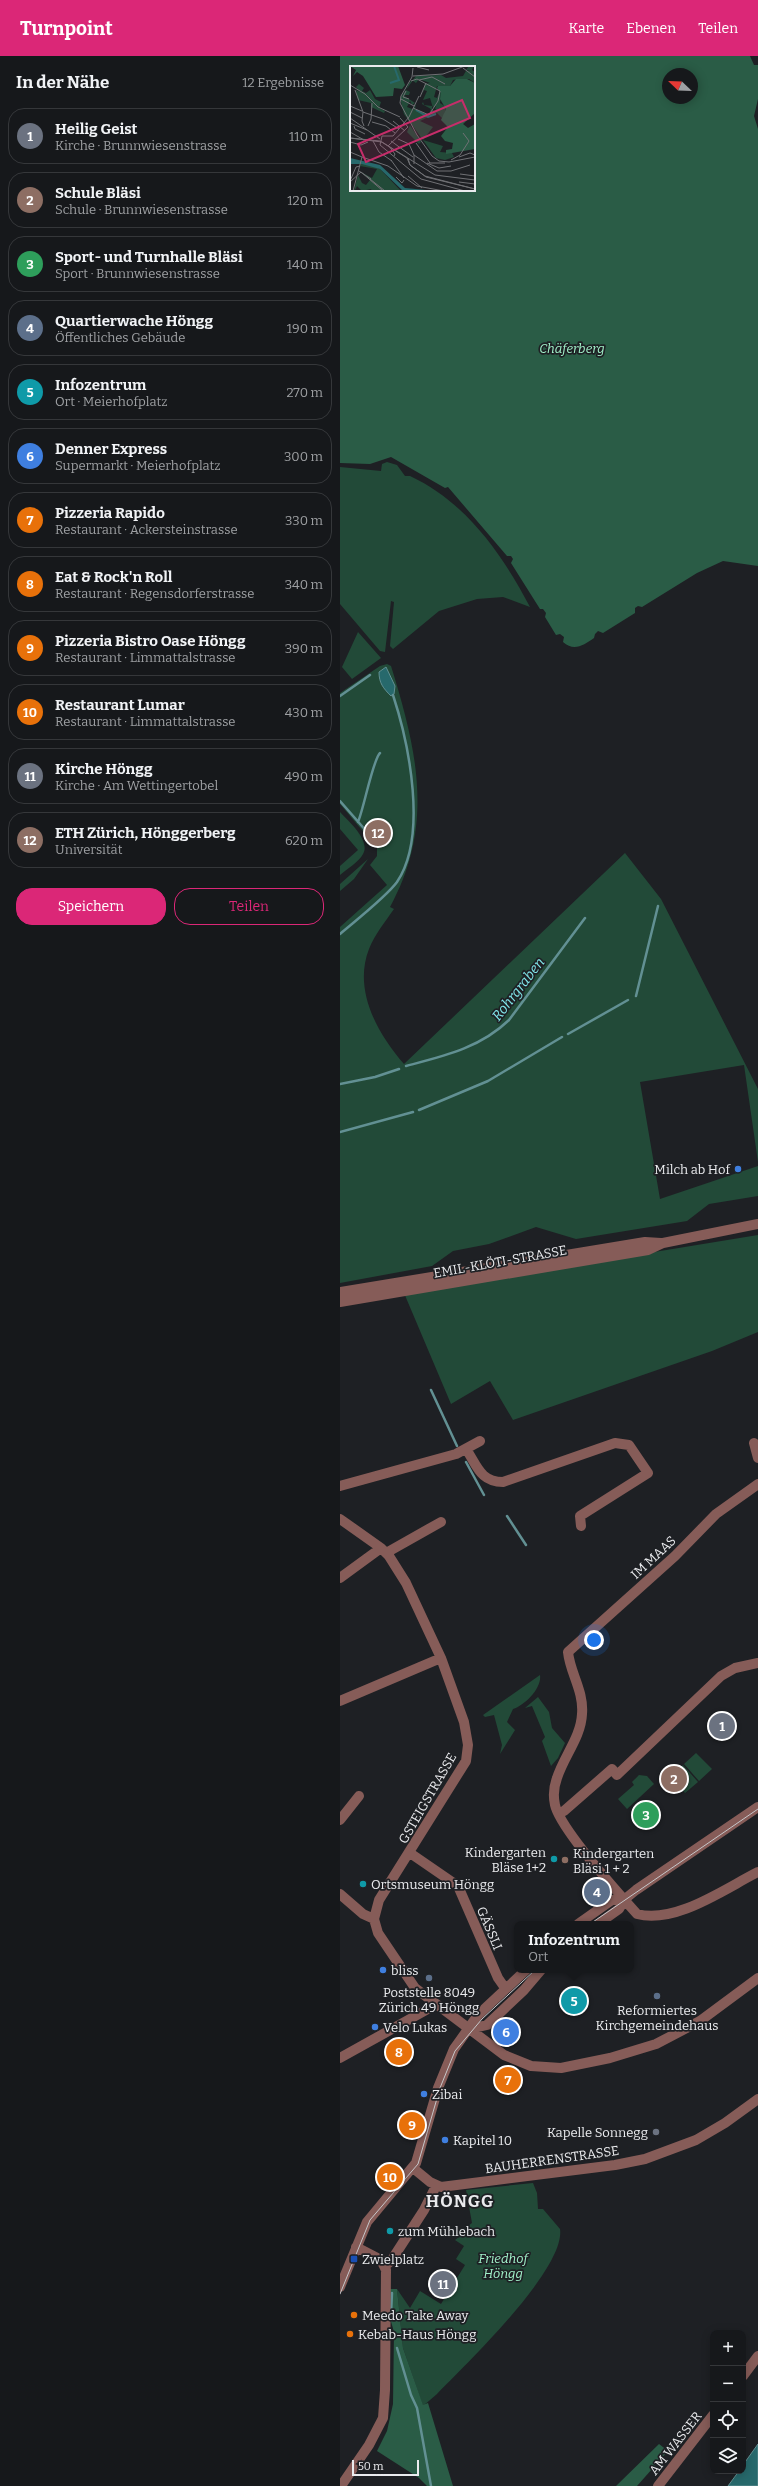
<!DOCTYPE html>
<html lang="de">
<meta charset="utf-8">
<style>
:root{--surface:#16181b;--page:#1f2124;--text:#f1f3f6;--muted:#9ea0a3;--line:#35373a;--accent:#db2777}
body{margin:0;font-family:Bitter,serif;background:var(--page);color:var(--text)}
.controls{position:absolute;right:12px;bottom:12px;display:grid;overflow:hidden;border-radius:8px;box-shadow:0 2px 10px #0003}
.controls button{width:36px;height:36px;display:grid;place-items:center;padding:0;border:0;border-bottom:1px solid var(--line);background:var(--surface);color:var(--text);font:20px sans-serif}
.compass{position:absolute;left:322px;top:12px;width:36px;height:36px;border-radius:50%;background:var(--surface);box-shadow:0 2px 10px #0003;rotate:293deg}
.scale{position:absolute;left:12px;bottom:10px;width:67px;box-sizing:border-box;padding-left:4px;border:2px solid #eaebee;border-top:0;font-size:11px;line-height:14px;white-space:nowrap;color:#eaebee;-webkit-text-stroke:3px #1e2024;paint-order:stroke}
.you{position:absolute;left:254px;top:1584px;width:14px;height:14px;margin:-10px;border:3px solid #fff;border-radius:50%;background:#1a73e8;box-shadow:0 0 0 6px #1a73e833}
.badge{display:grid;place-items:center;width:26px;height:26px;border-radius:50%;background:var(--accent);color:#fff;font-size:13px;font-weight:700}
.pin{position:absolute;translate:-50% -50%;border:2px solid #fff;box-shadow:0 1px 4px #0006}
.popup{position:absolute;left:174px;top:1865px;width:120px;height:52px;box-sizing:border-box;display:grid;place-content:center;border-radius:8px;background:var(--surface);filter:drop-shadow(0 1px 3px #0005);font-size:13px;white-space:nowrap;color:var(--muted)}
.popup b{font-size:15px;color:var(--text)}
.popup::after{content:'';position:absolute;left:50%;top:100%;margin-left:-8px;border:8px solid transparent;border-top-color:var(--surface)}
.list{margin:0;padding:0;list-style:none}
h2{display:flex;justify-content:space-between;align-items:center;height:52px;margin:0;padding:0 16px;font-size:17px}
h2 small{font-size:13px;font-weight:400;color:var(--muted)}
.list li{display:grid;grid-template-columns:26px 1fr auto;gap:12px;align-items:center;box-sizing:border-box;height:56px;margin:0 8px 8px;padding:0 8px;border:1px solid var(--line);border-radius:16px}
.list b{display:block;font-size:15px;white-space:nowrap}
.list p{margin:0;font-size:13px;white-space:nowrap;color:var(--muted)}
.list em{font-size:13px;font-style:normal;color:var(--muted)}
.actions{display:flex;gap:8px;padding:12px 16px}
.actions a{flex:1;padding:9px 0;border:1px solid var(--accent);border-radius:16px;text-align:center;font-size:14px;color:var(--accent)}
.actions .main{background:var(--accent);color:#fff}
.icon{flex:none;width:22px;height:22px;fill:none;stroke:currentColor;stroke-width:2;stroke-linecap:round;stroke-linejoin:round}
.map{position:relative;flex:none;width:418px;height:2430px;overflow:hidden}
header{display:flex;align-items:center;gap:24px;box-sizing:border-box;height:56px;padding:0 20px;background:var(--accent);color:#fff}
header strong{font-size:19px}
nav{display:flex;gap:22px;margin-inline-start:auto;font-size:14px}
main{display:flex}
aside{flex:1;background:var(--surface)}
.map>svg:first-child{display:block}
.green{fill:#224a38}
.forest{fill:#2a5c46;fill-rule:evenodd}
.water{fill:#27696c;stroke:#629093}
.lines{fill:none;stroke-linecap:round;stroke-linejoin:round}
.stream{stroke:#629093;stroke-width:2.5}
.minor{stroke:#865c58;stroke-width:10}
.tram{stroke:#c6c7ca;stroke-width:1}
.shop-dot{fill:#3f7fe0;stroke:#1e2024;stroke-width:1.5}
.culture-dot{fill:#0f9aa8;stroke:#1e2024;stroke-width:1.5}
.education-dot{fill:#8d6e63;stroke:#1e2024;stroke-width:1.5}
.service-dot{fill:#5c6f8a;stroke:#1e2024;stroke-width:1.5}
.worship-dot{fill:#6b7280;stroke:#1e2024;stroke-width:1.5}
.transit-dot{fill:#1a4fb4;stroke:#1e2024;stroke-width:1.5}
.food-dot{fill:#e8710a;stroke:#1e2024;stroke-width:1.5}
.labels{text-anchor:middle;stroke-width:3.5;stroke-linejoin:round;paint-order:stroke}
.park-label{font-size:13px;font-style:italic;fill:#a2f3cb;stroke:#1e2024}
.poi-label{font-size:13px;fill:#eaebee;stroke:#1e2024;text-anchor:start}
.street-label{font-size:13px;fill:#eaebee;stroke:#1e2024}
.water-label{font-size:14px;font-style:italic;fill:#81e7eb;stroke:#1e2024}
.district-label{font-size:17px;font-weight:bold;letter-spacing:1px;fill:#eaebee;stroke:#1e2024}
.inset-river{fill:none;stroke:#27696c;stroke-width:2}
.inset-road{fill:none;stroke:#707175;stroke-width:1}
.view{fill:#c62d6a;fill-opacity:0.15;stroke:#c62d6a;stroke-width:2}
.inset-edge{fill:none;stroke:#eaebee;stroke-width:2}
</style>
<header>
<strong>Turnpoint</strong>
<nav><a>Karte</a><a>Ebenen</a><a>Teilen</a></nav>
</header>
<main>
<aside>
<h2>In der Nähe<small>12 Ergebnisse</small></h2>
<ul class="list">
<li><span class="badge" style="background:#6b7280">1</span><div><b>Heilig Geist</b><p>Kirche · Brunnwiesenstrasse</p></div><em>110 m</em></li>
<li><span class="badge" style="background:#8d6e63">2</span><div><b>Schule Bläsi</b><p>Schule · Brunnwiesenstrasse</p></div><em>120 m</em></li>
<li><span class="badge" style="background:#2e9e5b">3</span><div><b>Sport- und Turnhalle Bläsi</b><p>Sport · Brunnwiesenstrasse</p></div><em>140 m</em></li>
<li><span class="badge" style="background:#5c6f8a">4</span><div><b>Quartierwache Höngg</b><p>Öffentliches Gebäude</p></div><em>190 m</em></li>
<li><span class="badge" style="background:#0f9aa8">5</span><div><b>Infozentrum</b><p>Ort · Meierhofplatz</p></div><em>270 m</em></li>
<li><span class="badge" style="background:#3f7fe0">6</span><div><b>Denner Express</b><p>Supermarkt · Meierhofplatz</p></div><em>300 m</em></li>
<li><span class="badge" style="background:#e8710a">7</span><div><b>Pizzeria Rapido</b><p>Restaurant · Ackersteinstrasse</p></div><em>330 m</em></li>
<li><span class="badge" style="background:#e8710a">8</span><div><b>Eat &amp; Rock'n Roll</b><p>Restaurant · Regensdorferstrasse</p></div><em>340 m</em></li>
<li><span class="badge" style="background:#e8710a">9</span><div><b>Pizzeria Bistro Oase Höngg</b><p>Restaurant · Limmattalstrasse</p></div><em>390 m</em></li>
<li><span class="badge" style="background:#e8710a">10</span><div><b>Restaurant Lumar</b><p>Restaurant · Limmattalstrasse</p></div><em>430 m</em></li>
<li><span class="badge" style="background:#6b7280">11</span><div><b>Kirche Höngg</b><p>Kirche · Am Wettingertobel</p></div><em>490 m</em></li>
<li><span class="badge" style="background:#8d6e63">12</span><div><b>ETH Zürich, Hönggerberg</b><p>Universität</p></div><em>620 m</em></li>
</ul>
<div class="actions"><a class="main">Speichern</a><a>Teilen</a></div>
</aside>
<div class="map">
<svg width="418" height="2430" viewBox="0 0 418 2430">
<rect width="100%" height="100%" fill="#1e2024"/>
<path class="green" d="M 47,406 L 57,409 L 65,420 L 70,420 C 126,446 162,498 190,551 L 163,541 L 137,543 L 99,555 L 53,593 L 50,590 L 54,546 L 51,545 L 45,596 L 40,595 L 0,548 L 0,411 L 41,415 L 42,408 Z
M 18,576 L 41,602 L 12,623 L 2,611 Z
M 47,608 L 51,610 C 77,694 95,769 50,851 L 54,853 C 45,866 35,878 29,893 C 13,934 37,977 64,1008 L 285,797 L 321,843 L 418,1033 L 418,1106 L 404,1009 L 300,1026 L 320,1143 L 418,1110 L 418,1140 L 369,1148 L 347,1165 L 236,1183 L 196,1171 L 149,1188 L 113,1195 L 92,1210 L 0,1227 L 0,871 L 47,829 L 30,809 L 37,800 L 37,792 L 0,748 L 0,637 L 40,610 Z
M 0,756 C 8,765 31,784 23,798 C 19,806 7,813 0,819 L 0,810 L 18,794 L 0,773 Z
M 28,803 L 14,823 L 0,835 L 0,828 Z
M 418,1179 L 418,1276 L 372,1295 L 173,1364 L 150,1325 L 111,1348 L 64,1237 Z
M 200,1619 C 202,1632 185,1649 173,1653 L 167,1666 L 175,1674 L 160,1698 L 162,1689 L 154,1659 L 145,1661 L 143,1659 Z
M 198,1641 L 209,1656 L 212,1672 L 225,1687 L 218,1702 L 211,1710 L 202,1685 L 205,1681 L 192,1650 L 185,1652 Z
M 356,1697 L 372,1713 L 359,1725 L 344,1708 Z
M 343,1709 L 358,1726 L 345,1737 L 330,1720 Z
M 299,1719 L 307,1720 L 314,1728 L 287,1753 L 278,1743 L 294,1729 L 292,1726 Z
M 193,2127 L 197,2137 L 198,2153 L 203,2153 L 220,2173 C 226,2213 125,2309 97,2338 L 83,2350 L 63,2292 L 57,2233 L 70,2252 L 80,2235 L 101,2248 L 125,2209 L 116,2203 L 124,2190 L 115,2184 L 127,2175 L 125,2172 L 132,2167 L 126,2134 Z"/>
<path class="forest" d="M 0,0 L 410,0 L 414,9 L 418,9 L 418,43 L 414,60 L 418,73 L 418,510 L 383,505 L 357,517 L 302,551 L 298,550 L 295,552 L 295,557 L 263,577 L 258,575 L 255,578 L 254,582 C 244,589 234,596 223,586 L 224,581 L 220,578 L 216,579 L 205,561 L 206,557 L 203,553 L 200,553 L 171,507 L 173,503 L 171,500 L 167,500 L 108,431 L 105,432 L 51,401 L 30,408 L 0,407 ZM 11,11 L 134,11 L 134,134 L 11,134 ZM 328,18 L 352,18 L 352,42 L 328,42 Z
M 50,2233 L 57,2233 L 63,2292 L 83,2349 L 88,2347 L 113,2430 L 87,2430 L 79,2422 L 37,2395 L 47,2375 L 53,2348 L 54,2276 L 50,2262 Z
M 319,2388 L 328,2395 L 297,2430 L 276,2430 Z"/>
<path class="water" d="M 46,611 L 55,630 L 54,638 L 51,640 C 43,632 39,627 39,616 Z
M 418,2388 L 418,2430 L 388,2430 L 399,2415 L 403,2415 L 403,2409 Z"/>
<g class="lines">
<path class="stream" d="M 0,640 L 30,619
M 0,745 L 35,785
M 18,766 C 24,752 33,703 40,697
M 0,878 C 14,866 47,840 57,826 C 88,780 69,688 53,639
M 296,940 L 318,850
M 228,978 L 288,944
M 66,1010 C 104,1000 140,992 169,964 L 245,862
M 0,1028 L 35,1021 L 59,1013
M 79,1054 L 148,1025 L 222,981
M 0,1076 L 73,1056
M 91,1334 L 117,1390
M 126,1406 L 144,1439
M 167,1460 L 186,1489
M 51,2258 L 52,2237
M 57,2292 L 71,2339 L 77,2352 L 91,2430"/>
<path class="minor" d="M 0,1236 L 305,1186 L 321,1187
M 0,1246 L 308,1194 L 323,1187 L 418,1168
M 414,1387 L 418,1402
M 126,1393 C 137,1409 140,1426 163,1426 L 275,1387 L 289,1389 L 308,1417 L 240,1460 L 241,1470
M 418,1428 L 376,1458 L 335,1500 L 228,1596 C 230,1617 244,1635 242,1658 C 241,1681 224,1700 217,1722 C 214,1730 213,1740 215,1749 C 220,1772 279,1838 297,1858 C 336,1868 384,1833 418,1816
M 0,1430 L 116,1398 L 140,1385
M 0,1463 L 41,1492 L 49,1500 L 66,1527 L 101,1602 L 124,1666 L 128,1689 L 126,1705 L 39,1844 L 34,1863 L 38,1877 L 75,1932 L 164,1999 L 191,2010 L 221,2012 L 270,2002 L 316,1988 L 360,1965 L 418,1922
M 46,1497 L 101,1466
M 0,1522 L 41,1492
M 0,1645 L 101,1602
M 218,1757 L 224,1755 L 272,1713 L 277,1719 L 381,1620 L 395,1612 L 418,1607
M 0,1764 L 19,1740
M 70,1797 L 118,1830 L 158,1922 L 165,1932
M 0,1838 L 23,1858 L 34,1863
M 238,1868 L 272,1844 L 285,1843
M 258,1868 L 279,1853 L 285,1843 L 296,1834 L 418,1751
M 130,1973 L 147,1969 L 184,1934 L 201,1914
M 0,2002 L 95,1949
M 73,2112 L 90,2126 L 101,2131 L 275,2109 L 305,2103 L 356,2084 L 385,2067 L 418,2043
M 45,2210 L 51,2205 L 84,2154 L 96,2130
M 0,2231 L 27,2166 L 76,2107 L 98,2032 L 114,1993 L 138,1959 L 186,1914
M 403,2320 L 418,2300
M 1,2430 L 29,2389 L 43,2362 L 45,2334 L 46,2214 L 41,2204 L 16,2191
M 318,2430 L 373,2359"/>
<path class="tram" d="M 250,1868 L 418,1753
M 0,2238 L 30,2164 L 78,2108 L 100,2032 L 115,1995 L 142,1963 L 195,1914"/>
</g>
<g class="shop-dot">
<circle cx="398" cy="1113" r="4"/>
<circle cx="43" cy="1914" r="4"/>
<circle cx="35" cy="1971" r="4"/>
<circle cx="84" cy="2038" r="4"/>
<circle cx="105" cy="2084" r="4"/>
</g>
<g class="culture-dot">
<circle cx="214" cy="1803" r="4"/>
<circle cx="23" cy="1828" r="4"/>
<circle cx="50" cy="2175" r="4"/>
</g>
<circle class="education-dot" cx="225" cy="1804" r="4"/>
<g class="service-dot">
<circle cx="89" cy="1922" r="4"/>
<circle cx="317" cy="1940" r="4"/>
</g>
<circle class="worship-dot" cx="316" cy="2076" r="4"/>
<rect class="transit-dot" x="10" y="2199" width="8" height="8" rx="2"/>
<g class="food-dot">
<circle cx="14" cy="2259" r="4"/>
<circle cx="10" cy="2278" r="4"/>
</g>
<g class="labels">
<g class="park-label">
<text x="232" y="297">Chäferberg</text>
<text x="163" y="2207">Friedhof<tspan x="163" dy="15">Höngg</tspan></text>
</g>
<g class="poi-label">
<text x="390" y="1118" text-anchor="end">Milch ab Hof</text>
<text x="206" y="1801" text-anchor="end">Kindergarten<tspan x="206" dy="15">Bläse 1+2</tspan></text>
<text x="233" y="1802">Kindergarten<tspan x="233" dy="15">Bläsi 1 + 2</tspan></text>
<text x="31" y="1833">Ortsmuseum Höngg</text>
<text x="51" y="1919">bliss</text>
<text x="89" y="1941" text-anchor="middle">Poststelle 8049<tspan x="89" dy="15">Zürich 49 Höngg</tspan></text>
<text x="317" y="1959" text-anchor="middle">Reformiertes<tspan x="317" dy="15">Kirchgemeindehaus</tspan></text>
<text x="43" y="1976">Velo Lukas</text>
<text x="92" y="2043">Zibai</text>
<text x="308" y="2081" text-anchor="end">Kapelle Sonnegg</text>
<text x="113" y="2089">Kapitel 10</text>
<text x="58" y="2180">zum Mühlebach</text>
<text x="22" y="2208">Zwielplatz</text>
<text x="22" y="2264">Meedo Take Away</text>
<text x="18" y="2283">Kebab-Haus Höngg</text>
</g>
<g class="street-label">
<text transform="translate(160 1205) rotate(-10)" y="5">EMIL-KLÖTI-STRASSE</text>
<text transform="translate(313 1501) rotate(-43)" y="5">IM MAAS</text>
<text transform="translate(87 1742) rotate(-60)" y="5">GSTEIGSTRASSE</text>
<text transform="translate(150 1872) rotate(67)" y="5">GÄSSLI</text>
<text transform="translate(212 2103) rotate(-8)" y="5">BAUHERRENSTRASSE</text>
<text transform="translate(335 2387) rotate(-52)" y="5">AM WASSER</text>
</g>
<g class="water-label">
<text transform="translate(178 933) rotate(-52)" y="5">Rohrgraben</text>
</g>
<g class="district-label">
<text x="120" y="2151">HÖNGG</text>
</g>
</g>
<g transform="translate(10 10)">
<rect width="125" height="125" fill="#1e2024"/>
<path d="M 119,0 L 124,0 L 122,4 L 125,6 L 125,17 L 119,13 L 108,13 L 103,14 L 100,20 L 87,20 L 84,31 L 87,32 L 90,25 L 87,23 L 89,24 L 91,27 L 90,37 L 96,41 L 94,50 L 92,52 L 87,47 L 70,55 L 83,61 L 73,74 L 93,80 L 90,86 L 102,87 L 104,91 L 95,94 L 86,92 L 54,48 L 50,32 L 66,10 L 91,9 L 96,12 L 113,10 L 116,5 L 121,5 L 116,4 ZM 69,13 L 80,17 L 75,18 L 72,29 L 74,24 L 77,25 L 73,34 L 80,32 L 83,42 L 86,40 L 85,43 L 88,45 L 82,44 L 82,40 L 74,39 L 73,36 L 72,38 L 81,43 L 79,49 L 65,43 L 66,37 L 62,46 L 64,41 L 62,43 L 57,41 L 60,35 L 62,39 L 65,37 L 53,29 L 59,29 L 60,26 L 56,24 L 59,17 L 62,14 L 66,17 ZM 9,18 L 14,22 L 12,25 L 16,27 L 20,24 L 25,33 L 31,36 L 29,42 L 35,45 L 34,47 L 21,41 L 21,37 L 8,34 L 6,24 L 10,26 L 6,21 ZM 60,59 L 71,76 L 69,78 L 57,66 ZM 11,97 L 23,100 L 30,103 L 51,125 L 22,125 L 21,123 L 12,125 L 7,120 L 5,124 L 9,125 L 4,125 L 8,109 L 12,117 L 16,119 L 20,114 L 30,122 L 11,106 L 22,112 L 27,103 L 10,100 L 9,105 Z" fill="#224a38" fill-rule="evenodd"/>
<path d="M 0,0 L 48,0 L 55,19 L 52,23 L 44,22 L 43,30 L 26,31 L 13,10 L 7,6 L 3,10 L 6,4 ZM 106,13 L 117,13 L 125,17 L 125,47 L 113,58 L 118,62 L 125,58 L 125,83 L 96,88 L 96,84 L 102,83 L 103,77 L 95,75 L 91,70 L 98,61 L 91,54 L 96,43 L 90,33 L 91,27 L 87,22 L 88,20 L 100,20 Z" fill="#2a5c46"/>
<path d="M 0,92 L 30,99 L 55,122 L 87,125 L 52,124 L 30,103 L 12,98 L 0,98 Z" fill="#27696c"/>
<path class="inset-river" d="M 40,17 L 49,14 L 44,0M 66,44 L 78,51 L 86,48"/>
<path class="inset-road" d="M 67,1 L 79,4M 63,2 L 62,11 L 51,30 L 50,37 L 67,69 L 82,90 L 89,95 L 99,96 L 125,91M 113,2 L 125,11M 63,10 L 93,8 L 115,0M 69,14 L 82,11 L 95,18M 61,15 L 67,13 L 90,25 L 88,35 L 79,49 L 63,42M 0,19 L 15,28 L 28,41 L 50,51M 5,24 L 13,46M 56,25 L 53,31 L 59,33M 69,30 L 59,51 L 43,70 L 32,70 L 30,79 L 71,113 L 115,125M 70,31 L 76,17M 51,33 L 64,40M 0,40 L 12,45M 0,46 L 12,52M 13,46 L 33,53 L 49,63M 13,46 L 12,55 L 14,60M 0,52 L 30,73M 43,55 L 55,65M 22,56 L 36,60 L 45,67M 0,57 L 17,64M 4,60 L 5,63 L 15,68M 18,60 L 21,53 L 22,37M 0,66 L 14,74M 0,72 L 32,76 L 85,109 L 125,114M 0,72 L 30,75 L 57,92 L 60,99 L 75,110 L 125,123M 48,73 L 59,78M 23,75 L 29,86 L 42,95M 41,75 L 63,91M 0,76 L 11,79 L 18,76M 66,77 L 80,97M 59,78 L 64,89M 38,79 L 45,88 L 44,90M 39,79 L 58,61 L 50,52M 0,86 L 12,91M 12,91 L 38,100 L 67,120 L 94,125M 109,91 L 120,87 L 125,89M 58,92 L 60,99 L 76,111 L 125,123M 41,94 L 54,112M 101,94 L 110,89 L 119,75 L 113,67M 77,97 L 89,102 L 101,100M 79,97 L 95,97M 64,98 L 64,89 L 87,105 L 101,105 L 120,99M 9,105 L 21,113M 110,108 L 125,110M 58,110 L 72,122M 46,111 L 52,117 L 54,114M 20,113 L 35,125M 0,115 L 6,101 L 10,100M 0,116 L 11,106 L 33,125M 109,116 L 125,118M 3,125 L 12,91"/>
<path class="view" d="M 112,34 L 120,52 L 16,96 L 8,78 Z"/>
<rect width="125" height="125" class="inset-edge"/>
</g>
</svg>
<div class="controls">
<button>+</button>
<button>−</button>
<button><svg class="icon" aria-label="locate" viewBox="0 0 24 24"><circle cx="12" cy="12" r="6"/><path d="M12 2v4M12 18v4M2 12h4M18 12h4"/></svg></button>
<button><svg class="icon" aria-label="layers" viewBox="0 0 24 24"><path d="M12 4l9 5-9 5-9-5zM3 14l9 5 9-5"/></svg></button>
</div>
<svg class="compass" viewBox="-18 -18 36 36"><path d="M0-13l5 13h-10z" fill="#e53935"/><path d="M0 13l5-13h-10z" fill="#9ea0a3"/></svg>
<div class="scale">50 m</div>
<div class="you"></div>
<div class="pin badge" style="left:382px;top:1670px;background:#6b7280">1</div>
<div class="pin badge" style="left:334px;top:1723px;background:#8d6e63">2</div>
<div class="pin badge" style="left:306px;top:1759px;background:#2e9e5b">3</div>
<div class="pin badge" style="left:257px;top:1836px;background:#5c6f8a">4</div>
<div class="pin badge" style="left:234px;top:1945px;background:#0f9aa8">5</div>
<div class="popup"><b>Infozentrum</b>Ort</div>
<div class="pin badge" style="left:166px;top:1976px;background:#3f7fe0">6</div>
<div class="pin badge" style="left:168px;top:2024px;background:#e8710a">7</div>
<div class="pin badge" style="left:59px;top:1996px;background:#e8710a">8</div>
<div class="pin badge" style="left:72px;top:2069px;background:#e8710a">9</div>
<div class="pin badge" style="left:50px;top:2121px;background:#e8710a">10</div>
<div class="pin badge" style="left:103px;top:2228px;background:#6b7280">11</div>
<div class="pin badge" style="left:38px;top:777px;background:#8d6e63">12</div>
</div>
</main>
